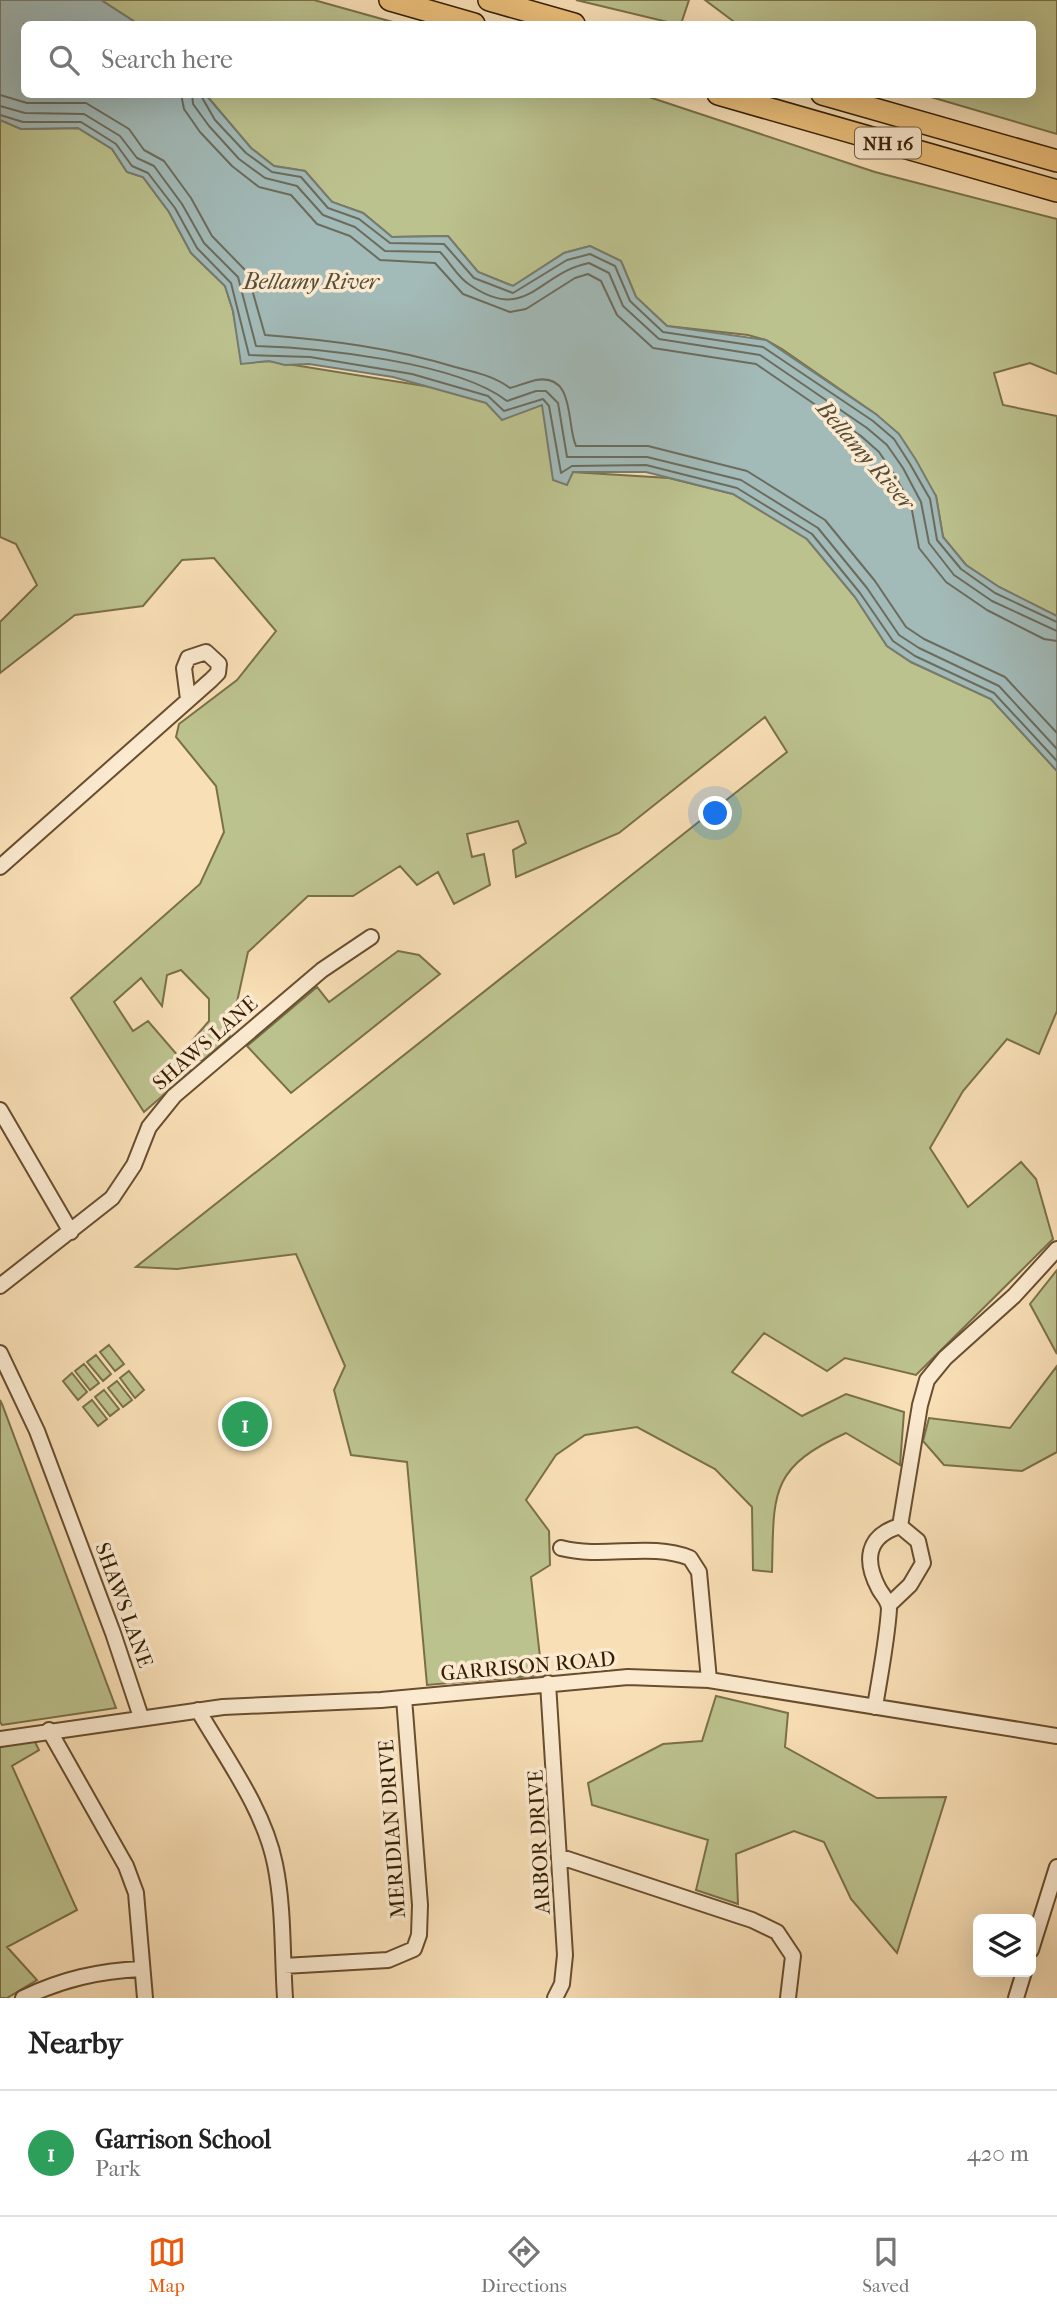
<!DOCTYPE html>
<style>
:root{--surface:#fff;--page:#f2f2f2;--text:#222;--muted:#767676;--line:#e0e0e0;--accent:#ea580c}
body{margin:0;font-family:"IM FELL French Canon",serif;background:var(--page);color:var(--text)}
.controls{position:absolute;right:21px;bottom:21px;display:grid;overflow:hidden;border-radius:10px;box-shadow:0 7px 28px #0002}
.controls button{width:63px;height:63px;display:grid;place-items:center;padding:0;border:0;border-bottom:2px solid var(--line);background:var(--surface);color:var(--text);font:35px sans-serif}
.you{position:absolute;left:716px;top:814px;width:24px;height:24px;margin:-18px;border:5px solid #fff;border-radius:50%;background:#1a73e8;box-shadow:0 0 0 10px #1a73e833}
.badge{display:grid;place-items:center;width:46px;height:46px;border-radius:50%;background:var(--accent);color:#fff;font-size:23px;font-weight:700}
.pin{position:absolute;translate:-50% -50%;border:4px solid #fff;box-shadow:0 2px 7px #0006}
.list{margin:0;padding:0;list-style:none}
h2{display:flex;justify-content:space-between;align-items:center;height:91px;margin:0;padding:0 28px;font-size:30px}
h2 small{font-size:23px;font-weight:400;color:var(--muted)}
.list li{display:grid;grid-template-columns:46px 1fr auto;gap:21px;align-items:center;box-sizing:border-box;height:126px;padding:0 28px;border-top:2px solid var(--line)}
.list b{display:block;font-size:26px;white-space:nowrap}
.list p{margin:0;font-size:23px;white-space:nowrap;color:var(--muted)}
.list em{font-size:23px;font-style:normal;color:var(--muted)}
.icon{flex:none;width:38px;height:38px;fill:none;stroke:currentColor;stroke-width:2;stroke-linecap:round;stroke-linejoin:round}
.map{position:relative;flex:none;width:1057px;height:1998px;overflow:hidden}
.search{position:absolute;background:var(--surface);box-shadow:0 7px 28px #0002;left:21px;right:21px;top:21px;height:77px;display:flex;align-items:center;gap:18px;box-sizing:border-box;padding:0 24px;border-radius:10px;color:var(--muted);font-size:26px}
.sheet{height:217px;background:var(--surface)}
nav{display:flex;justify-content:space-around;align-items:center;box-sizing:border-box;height:98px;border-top:2px solid var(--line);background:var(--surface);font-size:19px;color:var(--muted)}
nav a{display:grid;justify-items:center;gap:4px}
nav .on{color:var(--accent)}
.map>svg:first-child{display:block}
.green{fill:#bcc28e;stroke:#7a7048;stroke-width:2}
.water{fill:#a2bab8;stroke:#777c6f;stroke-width:2}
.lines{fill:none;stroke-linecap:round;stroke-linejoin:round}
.shore{stroke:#6c6c5d;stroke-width:2}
.minor-casing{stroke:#684e2f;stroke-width:18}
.highway-casing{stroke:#371e02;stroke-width:24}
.minor{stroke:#fbead0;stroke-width:14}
.highway{stroke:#ecc07b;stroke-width:21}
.labels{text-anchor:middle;stroke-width:7;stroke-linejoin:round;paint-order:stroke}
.shield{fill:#fbead0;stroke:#725b40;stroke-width:2}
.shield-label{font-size:19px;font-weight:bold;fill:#371e02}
.street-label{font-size:21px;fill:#371e02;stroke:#fbead0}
.water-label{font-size:23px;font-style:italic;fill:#574d39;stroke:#fbead0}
</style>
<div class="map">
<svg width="1057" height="1998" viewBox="0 0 1057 1998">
<rect width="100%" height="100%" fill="#f9dfb6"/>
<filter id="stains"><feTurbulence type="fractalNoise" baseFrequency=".00286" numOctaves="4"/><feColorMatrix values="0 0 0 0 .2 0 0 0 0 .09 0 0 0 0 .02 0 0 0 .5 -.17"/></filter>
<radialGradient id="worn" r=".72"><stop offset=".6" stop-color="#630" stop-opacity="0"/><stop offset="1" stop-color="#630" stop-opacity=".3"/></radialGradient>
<path class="green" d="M 101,0 L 314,0 L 400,24 L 138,24 Z
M 576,0 L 689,0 L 681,24 L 676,24 Z
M 705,0 L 1057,0 L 1057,134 L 924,95 L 1032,94 L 1032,24 L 737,24 Z
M 206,95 L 643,95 L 875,172 L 1057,219 L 1057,374 L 1030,363 L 994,373 L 1003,405 L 1057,416 L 1057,616 L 999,587 L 966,565 L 943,537 L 936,496 L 877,415 L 782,349 L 766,340 L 748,335 L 667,326 L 636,297 L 621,261 L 590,246 L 564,253 L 513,286 L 478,272 L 448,236 L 392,237 L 363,213 L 332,202 L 305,171 L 274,166 L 251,148 Z
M 0,120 L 21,129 L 78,128 L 112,149 L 127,172 L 143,177 L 169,212 L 191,253 L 225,286 L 233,311 L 242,363 L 269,361 L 542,405 L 572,472 L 669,478 L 733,494 L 807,539 L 855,597 L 887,646 L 911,662 L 991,699 L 1057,771 L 1057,1011 L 1039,1054 L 1007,1039 L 963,1091 L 930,1148 L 968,1207 L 1021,1162 L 1036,1179 L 1053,1239 L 916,1375 L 845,1358 L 827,1371 L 764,1333 L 732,1372 L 802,1416 L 846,1394 L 904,1412 L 900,1465 L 846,1433 C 768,1468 774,1495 772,1572 L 753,1570 L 752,1507 L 715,1469 L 637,1427 L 585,1435 L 556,1455 L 526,1500 L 549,1531 L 550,1565 L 531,1577 L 542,1675 L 427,1685 L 407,1462 L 351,1455 L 334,1390 L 345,1366 L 296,1254 L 177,1269 L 136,1267 L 787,752 L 765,717 L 619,833 L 516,877 L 513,850 L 526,843 L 518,821 L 467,834 L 472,857 L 484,854 L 490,885 L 454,904 L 438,872 L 417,885 L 400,866 L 353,896 L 308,896 L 248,952 L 229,1038 L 202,1061 L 190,1043 L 209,1021 L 209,999 L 181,970 L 167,975 L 162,1006 L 141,978 L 114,1002 L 133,1031 L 148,1021 L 191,1071 L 144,1112 L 71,998 L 200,884 L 224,832 L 216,786 L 176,737 L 179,724 L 237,680 L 276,631 L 214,558 L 182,560 L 143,606 L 75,615 L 0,673 L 0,622 L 37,585 L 16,544 L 0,537 Z
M 398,951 L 419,955 L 440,974 L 291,1093 L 247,1046 L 317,987 L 329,1002 Z
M 1057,1270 L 1057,1354 L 1030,1304 Z
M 109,1345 L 124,1364 L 115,1371 L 100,1352 Z
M 96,1355 L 111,1374 L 103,1381 L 87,1362 Z
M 84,1364 L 99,1383 L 90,1390 L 75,1371 Z
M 1057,1366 L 1057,1452 L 1022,1471 L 944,1465 L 923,1441 L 929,1418 L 1010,1428 Z
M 129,1371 L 144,1390 L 135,1398 L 120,1378 Z
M 72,1373 L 87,1392 L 78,1400 L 63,1381 Z
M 117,1381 L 132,1400 L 123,1407 L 108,1388 Z
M 104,1390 L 119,1409 L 110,1416 L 95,1397 Z
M 0,1400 L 2,1404 L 116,1708 L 2,1725 L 0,1722 Z
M 92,1400 L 107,1419 L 98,1426 L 83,1407 Z
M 716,1696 L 788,1713 L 785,1747 L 877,1798 L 946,1797 L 897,1953 L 851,1899 L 824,1842 L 794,1831 L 736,1854 L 738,1904 L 696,1890 L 708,1840 L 592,1805 L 588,1783 L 663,1744 L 702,1741 Z
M 34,1740 L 39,1750 L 12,1766 L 77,1910 L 7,1947 L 37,1980 L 7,1998 L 0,1998 L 0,1747 Z"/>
<path class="water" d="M 0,0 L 101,0 L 138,24 L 24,24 L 24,94 L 206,95 L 251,148 L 274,166 L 305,171 L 332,202 L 363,213 L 392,237 L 448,236 L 478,272 L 513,286 L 564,253 L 590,246 L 621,261 L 636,297 L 667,326 L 766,340 L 877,415 L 899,434 L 916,460 L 936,496 L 943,537 L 966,565 L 999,587 L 1057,616 L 1057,771 L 991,699 L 911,662 L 887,646 L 855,597 L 807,539 L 733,494 L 646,472 L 573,472 L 567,485 L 553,480 L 542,405 L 502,420 L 486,403 L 393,377 L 309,364 L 285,365 L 269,361 L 241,364 L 233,311 L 225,286 L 191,253 L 169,212 L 143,177 L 127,172 L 112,149 L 78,128 L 21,129 L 0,120 Z"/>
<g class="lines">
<path class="shore" d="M 181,94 L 184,109 L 200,132 L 232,166 L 259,187 L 291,195 L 317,224 L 350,236 L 380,260 L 435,263 L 463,294 L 510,312 L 526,309 L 575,278 L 588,274 L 601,281 L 617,315 L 653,348 L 756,364 L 861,436 L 879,452 L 894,474 L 911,505 L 919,548 L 946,582 L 987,610 L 1044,639 L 1057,641
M 192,94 L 193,104 L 209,126 L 239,159 L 265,178 L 297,186 L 323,215 L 355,227 L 385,251 L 440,252 C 450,262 458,278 470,285 C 527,324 538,273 589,263 L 609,273 L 623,306 L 659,339 L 760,355 L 867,428 L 887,445 L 903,468 L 921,502 L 929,543 L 954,575 L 992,601 L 1057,631
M 200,94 L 215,120 L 246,153 L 272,172 L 301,177 L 328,208 L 359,219 L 390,243 L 444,244 L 474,278 L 513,293 L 567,260 L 590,254 L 615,266 L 630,301 L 663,332 L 763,347 L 873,421 L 894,439 L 910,464 L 930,499 L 937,540 L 961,569 L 995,593 L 1057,622
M 0,95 L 27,103 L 86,103 L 129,129 L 144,150 L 164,161 L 191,198 L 212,236 L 247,272 L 265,335 C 329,340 393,348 455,367 C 475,372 494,376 510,388 C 518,386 527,382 536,380 C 576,373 566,425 576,446 L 648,446 L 747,471 L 825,520 L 875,581 L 906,627 L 924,639 L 1005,677 L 1057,733
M 0,106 L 25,113 L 84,114 L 120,136 L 137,158 L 154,166 L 182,204 L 204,243 L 238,277 L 256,346 C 320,348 457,362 507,401 L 536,391 L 546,391 L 558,403 L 567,457 L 647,457 L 741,480 L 818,528 L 867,588 L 899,635 L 919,648 L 999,686 L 1057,749
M 0,115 L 23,122 L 81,122 L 116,144 L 132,166 L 148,173 L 175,208 L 197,248 L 231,283 L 249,355 L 310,357 L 412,374 L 488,396 L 504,411 L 543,399 L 549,406 L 561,473 L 572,466 L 646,465 L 737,488 L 812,534 L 860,593 L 893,641 L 915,656 L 994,693 L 1057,761"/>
<g class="minor-casing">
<path id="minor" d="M 0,867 L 211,680 L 218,673 L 219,664 L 206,652 L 188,658 L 184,668 L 188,699
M 0,1110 L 71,1232
M 0,1286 L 112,1198 L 134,1165 L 149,1127 L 174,1096 L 322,970 L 371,937
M 0,1353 L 37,1431 L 113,1633 L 141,1717
M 900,1526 L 920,1405 L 927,1380 L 945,1358 L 1014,1296 L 1057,1249
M 561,1548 C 604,1559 650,1542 690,1558 L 699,1572 L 709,1680
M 548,1683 L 565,1955 L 562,1984 L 555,1998
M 875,1707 C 880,1675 887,1641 889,1609 C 889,1601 883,1596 879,1589 C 864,1561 866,1536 900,1526 L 918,1541 L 923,1563 L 910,1585 L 889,1605
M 198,1710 C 225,1757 264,1809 275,1864 C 284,1908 282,1953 285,1998
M 49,1730 L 126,1866 L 136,1893 L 145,1998
M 0,1739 L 223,1707 L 381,1700 L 628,1677 L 709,1680 L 1057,1736
M 561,1857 L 752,1920 L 777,1932 L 793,1956 L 788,1998
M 1031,1950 L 1057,1867
M 284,1966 L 388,1960 L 414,1949 L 419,1935 L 420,1905 L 404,1698
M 23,1998 C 63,1979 98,1971 142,1969
M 1016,1998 L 1024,1972"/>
</g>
<g class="highway-casing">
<path id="highway" d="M 390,0 L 474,24
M 489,0 L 574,24
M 718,94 L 1057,191
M 822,94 L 1057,161"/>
</g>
<use href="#minor" class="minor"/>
<use href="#highway" class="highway"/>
</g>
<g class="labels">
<rect class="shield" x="855" y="127.5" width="66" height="31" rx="5"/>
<g class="shield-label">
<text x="888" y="150">NH 16</text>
</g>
<g class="street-label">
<text transform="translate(205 1043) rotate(-41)" y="7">SHAWS LANE</text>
<text transform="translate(124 1605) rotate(70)" y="7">SHAWS LANE</text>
<text transform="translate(528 1666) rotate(-5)" y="7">GARRISON ROAD</text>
<text transform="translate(392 1829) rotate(-94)" y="7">MERIDIAN DRIVE</text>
<text transform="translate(539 1842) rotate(-93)" y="7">ARBOR DRIVE</text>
</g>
<g class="water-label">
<text x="311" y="289">Bellamy River</text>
<text transform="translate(866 455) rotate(49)" y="8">Bellamy River</text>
</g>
</g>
<rect width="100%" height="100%" filter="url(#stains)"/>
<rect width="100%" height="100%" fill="url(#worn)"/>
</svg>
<div class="controls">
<button><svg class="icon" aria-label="layers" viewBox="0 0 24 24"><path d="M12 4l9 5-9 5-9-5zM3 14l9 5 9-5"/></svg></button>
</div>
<div class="you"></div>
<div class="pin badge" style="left:245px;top:1424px;background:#2e9e5b">1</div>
<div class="search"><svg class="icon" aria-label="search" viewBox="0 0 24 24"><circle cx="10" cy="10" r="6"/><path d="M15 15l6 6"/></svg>Search here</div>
</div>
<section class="sheet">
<h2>Nearby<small></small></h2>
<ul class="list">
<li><span class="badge" style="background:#2e9e5b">1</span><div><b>Garrison School</b><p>Park</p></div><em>420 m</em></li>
</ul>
</section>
<nav>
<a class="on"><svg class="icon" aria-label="map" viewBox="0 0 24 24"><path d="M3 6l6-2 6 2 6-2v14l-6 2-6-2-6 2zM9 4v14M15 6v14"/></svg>Map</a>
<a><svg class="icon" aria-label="directions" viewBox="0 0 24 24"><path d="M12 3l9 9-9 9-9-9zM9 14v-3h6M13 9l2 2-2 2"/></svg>Directions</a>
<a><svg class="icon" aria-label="saved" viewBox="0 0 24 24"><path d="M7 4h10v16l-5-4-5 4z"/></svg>Saved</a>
</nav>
